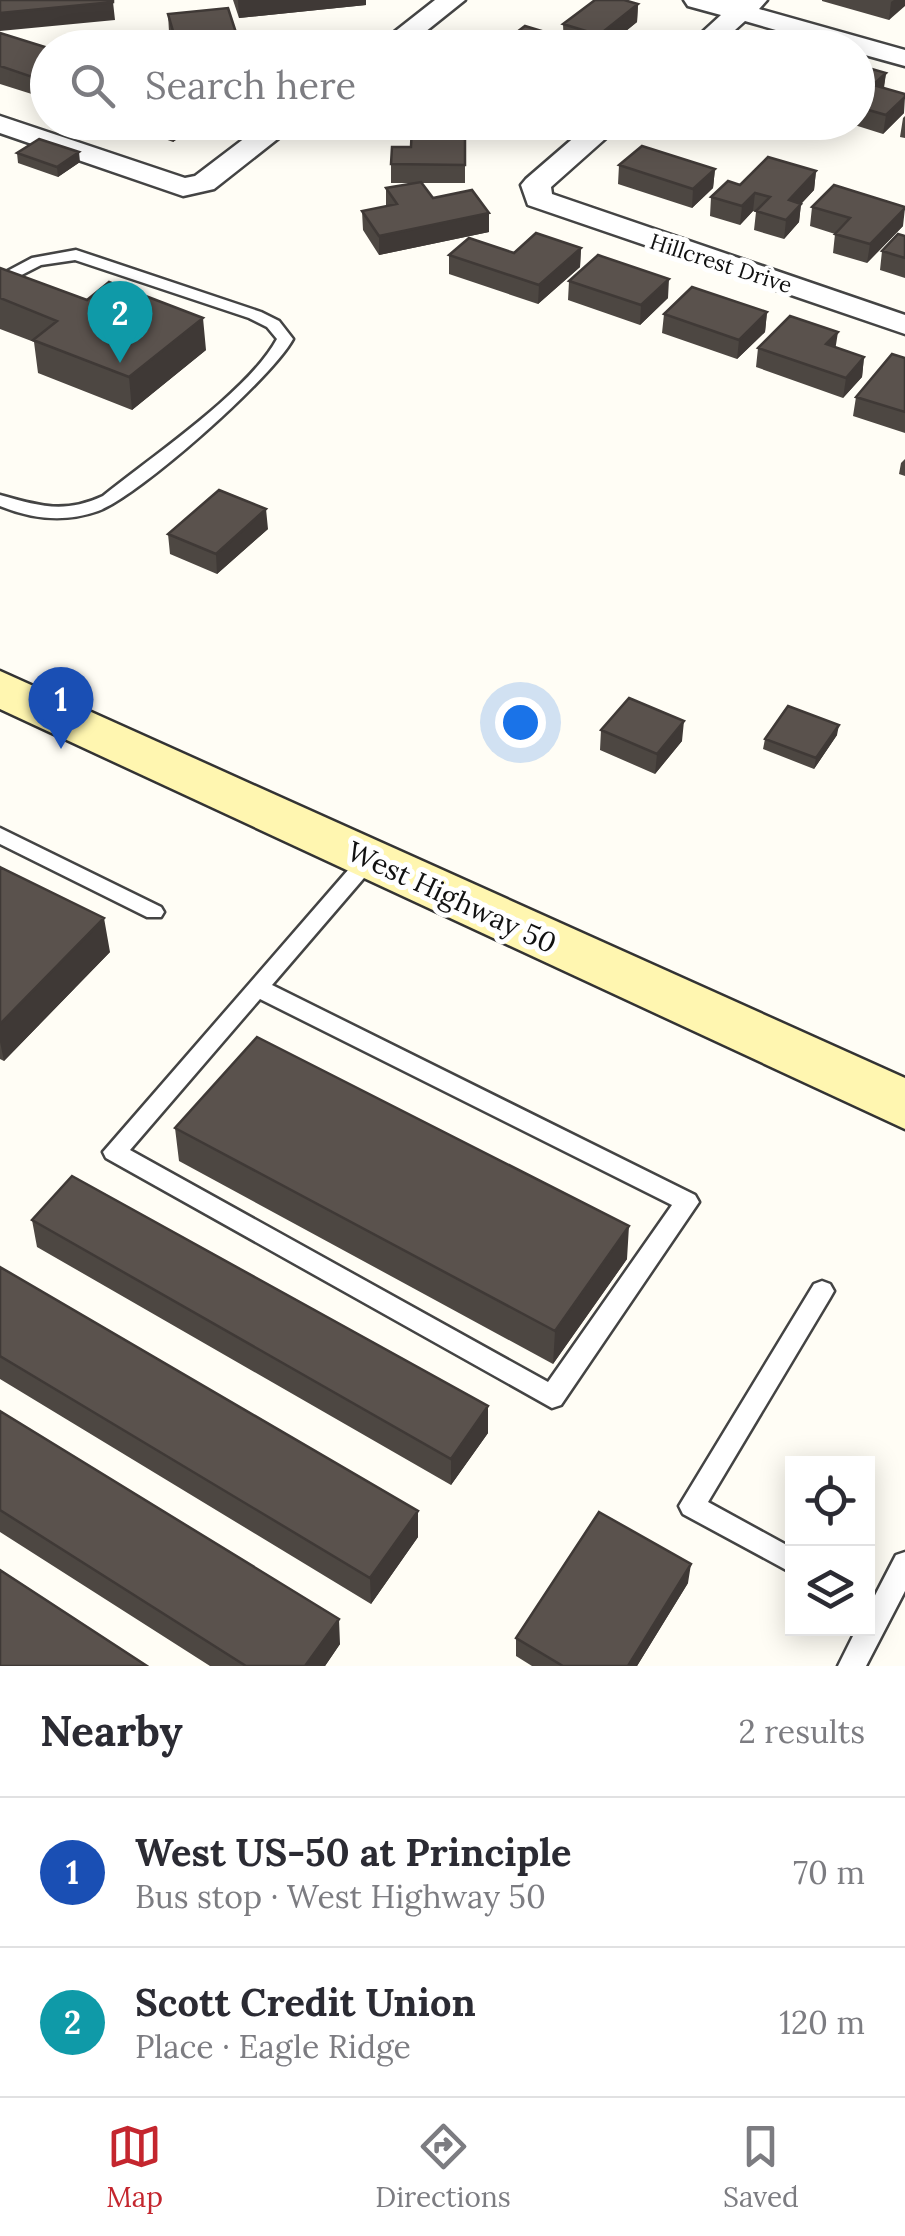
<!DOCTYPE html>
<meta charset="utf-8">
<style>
:root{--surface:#fff;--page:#f2f2f3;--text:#2b2b33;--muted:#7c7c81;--line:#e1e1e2;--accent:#c4262e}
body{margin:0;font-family:Lora,serif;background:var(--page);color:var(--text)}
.controls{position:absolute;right:30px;bottom:30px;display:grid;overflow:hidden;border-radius:0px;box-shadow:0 5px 25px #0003}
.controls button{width:90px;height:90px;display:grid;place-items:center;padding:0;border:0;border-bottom:2px solid var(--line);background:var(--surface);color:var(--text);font:50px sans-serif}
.you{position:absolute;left:520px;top:722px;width:35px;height:35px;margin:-25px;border:8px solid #fff;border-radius:50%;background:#1a73e8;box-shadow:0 0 0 15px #1a73e833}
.badge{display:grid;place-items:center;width:65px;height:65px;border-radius:50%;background:var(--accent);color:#fff;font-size:32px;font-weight:700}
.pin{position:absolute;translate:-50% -82px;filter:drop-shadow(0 2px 5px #0008)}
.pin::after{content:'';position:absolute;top:52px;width:35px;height:30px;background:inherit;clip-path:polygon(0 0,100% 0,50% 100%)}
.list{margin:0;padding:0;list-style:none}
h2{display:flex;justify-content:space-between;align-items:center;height:130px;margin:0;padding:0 40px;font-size:42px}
h2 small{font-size:32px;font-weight:400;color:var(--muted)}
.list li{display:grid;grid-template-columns:65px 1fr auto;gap:30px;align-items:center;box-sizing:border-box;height:150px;padding:0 40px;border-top:2px solid var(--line)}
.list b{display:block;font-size:38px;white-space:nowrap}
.list p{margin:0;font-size:32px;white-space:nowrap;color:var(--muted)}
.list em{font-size:32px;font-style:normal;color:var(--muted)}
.icon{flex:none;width:55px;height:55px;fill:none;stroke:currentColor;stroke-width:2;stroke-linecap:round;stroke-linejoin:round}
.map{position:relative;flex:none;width:905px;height:1666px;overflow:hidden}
.search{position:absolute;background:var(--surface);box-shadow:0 5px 25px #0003;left:30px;right:30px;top:30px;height:110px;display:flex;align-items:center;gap:25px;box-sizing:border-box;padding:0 35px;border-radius:55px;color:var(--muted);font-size:38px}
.sheet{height:430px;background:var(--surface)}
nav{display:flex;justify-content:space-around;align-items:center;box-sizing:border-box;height:140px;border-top:2px solid var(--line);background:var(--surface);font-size:28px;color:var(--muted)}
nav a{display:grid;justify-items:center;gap:5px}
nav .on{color:var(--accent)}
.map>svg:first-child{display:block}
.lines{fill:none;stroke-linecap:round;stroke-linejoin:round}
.lane-casing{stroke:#444;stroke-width:5}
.street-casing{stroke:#444;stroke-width:5}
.secondary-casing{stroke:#333;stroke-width:5}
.lane{fill:#fff;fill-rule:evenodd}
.street{fill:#fff;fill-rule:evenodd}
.secondary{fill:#fff6b0;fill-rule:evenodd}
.wall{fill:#4d4742}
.shaded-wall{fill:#3f3936}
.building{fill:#5a524d;stroke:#3f3936;stroke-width:2.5}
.labels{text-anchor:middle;stroke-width:10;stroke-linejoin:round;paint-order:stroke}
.far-street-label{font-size:22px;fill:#111;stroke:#fff}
.street-label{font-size:28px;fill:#111;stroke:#fff}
</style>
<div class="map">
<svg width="905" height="1666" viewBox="0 0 905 1666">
<rect width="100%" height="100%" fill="#fffdf5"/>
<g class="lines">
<g class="lane-casing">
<path id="lane" d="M 76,250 L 261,312 L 279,321 L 293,339 C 272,378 139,496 98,511 C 64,523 32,519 0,506 L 0,495 C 39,506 64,514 103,496 C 151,457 249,391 277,339 L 267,327 L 249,318 L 75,260 L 41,265 L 0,286 L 0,275 L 32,258 Z
M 0,828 L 161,907 L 164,912 L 161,917 L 147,917 L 0,844 Z
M 369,852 L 379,859 L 376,864 L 272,985 L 695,1195 L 699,1202 L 561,1405 L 552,1408 L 106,1158 L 103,1152 L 362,854 ZM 260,999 L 672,1205 L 548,1382 L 130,1150 Z
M 822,1281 L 830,1284 L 834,1291 L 830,1298 L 708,1502 L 792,1548 L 792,1573 L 683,1514 L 679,1506 L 814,1284 Z
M 905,1552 L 905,1591 L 866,1666 L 838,1666 L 857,1628 L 868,1628 L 868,1609 L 896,1555 Z"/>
</g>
<g class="street-casing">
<path id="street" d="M 435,0 L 465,0 L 405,48 L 374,48 Z
M 684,0 L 767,0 L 759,9 L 905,50 L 905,66 L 858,53 L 858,48 L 838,48 L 745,21 L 715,48 L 685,48 L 721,15 L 688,6 Z
M 0,116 L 185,178 L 195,176 L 266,122 L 299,122 L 214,189 L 183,196 L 0,133 Z
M 592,122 L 624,122 L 551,187 L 552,194 L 905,315 L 905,334 L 528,205 L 521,185 L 526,179 Z"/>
</g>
<g class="secondary-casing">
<path id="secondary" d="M 0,671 L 905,1078 L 905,1129 L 0,709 Z"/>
</g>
<use href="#lane" class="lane"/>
<use href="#street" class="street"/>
<use href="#secondary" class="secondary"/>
</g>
<path class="wall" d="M 233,0 L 366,0 L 366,5 L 239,18 Z
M 822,0 L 905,0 L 889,20 L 822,1 Z
M 638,4 L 637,22 L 605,48 L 580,48 L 564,43 L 564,48 L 563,24 Z
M 168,14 L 241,48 L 174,48 L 169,32 Z
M 0,33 L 48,48 L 38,96 L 0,84 Z
M 858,65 L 886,73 L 884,88 L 904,113 L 883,134 L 845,122 L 858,122 Z
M 905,116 L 905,138 L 900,137 L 903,118 Z
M 119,122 L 201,122 L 173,142 Z
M 465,125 L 465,183 L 422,183 L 433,198 L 489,232 L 379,255 L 363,230 L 362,211 L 386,207 L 386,188 L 413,183 L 391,183 L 391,164 L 411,147 Z
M 17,153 L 80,162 L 58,177 L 18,163 Z
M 619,165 L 715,169 L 713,188 L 692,208 L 618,184 Z
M 816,171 L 814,190 L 801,204 L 799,222 L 784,239 L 754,230 L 756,212 L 753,211 L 740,225 L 710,216 L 711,197 L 740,185 Z
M 812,207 L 903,226 L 867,263 L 833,253 L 835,234 L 810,226 Z
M 905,236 L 905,278 L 880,270 L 882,251 Z
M 581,248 L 580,267 L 538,304 L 449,274 L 449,255 L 514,253 Z
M 0,268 L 206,350 L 132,410 L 38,373 L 34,342 L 0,329 Z
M 569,281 L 668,298 L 640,325 L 568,300 Z
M 767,312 L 765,332 L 737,359 L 662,333 L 664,314 Z
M 758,348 L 836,348 L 864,357 L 862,377 L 843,398 L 756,367 Z
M 905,358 L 905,433 L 853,416 L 856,397 Z
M 905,459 L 905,476 L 899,474 L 901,463 Z
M 268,529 L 217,574 L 170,554 L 168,534 Z
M 601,730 L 682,741 L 655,774 L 600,750 Z
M 837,735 L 814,769 L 763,749 L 765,739 Z
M 0,867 L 110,952 L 4,1061 L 0,1059 Z
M 175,1128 L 627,1259 L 553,1364 L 179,1161 Z
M 32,1220 L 488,1433 L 451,1485 L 37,1247 Z
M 0,1267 L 418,1511 L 418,1537 L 371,1604 L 0,1379 Z
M 0,1411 L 340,1644 L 325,1666 L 210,1666 L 0,1532 Z
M 688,1583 L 637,1666 L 532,1666 L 516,1656 L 516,1638 Z"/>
<path class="shaded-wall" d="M 238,0 L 366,0 L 366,5 L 239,18 Z
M 894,0 L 905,0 L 905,6 L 889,20 L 891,2 Z
M 113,2 L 115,20 L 0,31 L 0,13 Z
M 638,4 L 637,22 L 605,48 L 599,48 L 599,35 Z
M 565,38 L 564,48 L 552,48 Z
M 48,70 L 48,90 L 38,96 L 35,78 Z
M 886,73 L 883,91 L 873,85 Z
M 905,97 L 904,113 L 883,134 L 886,115 Z
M 172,122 L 201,122 L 173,142 Z
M 79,152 L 80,162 L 58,177 L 57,167 Z
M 715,169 L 713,188 L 692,208 L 693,189 Z
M 816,171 L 814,190 L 787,219 L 789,200 Z
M 755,193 L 753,211 L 740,225 L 742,206 Z
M 801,204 L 799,222 L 784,239 L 786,220 Z
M 905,208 L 903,226 L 867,263 L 870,244 Z
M 489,213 L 489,232 L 379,255 L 379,236 Z
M 581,248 L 580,267 L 538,304 L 539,285 Z
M 669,279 L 668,298 L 640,325 L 641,305 Z
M 767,312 L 765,332 L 737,359 L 739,340 Z
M 203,318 L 206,350 L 132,410 L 129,377 Z
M 838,332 L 835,351 L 826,344 Z
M 864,357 L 862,377 L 843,398 L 846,378 Z
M 266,509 L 268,529 L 217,574 L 216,554 Z
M 684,721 L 682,741 L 655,774 L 657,754 Z
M 839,725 L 837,735 L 814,769 L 816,758 Z
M 104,918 L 110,952 L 4,1061 L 0,1042 L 0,1024 Z
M 629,1226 L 627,1259 L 553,1364 L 555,1331 Z
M 488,1406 L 488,1433 L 451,1485 L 451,1459 Z
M 418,1511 L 418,1537 L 371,1604 L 370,1578 Z
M 691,1564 L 688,1583 L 637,1666 L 628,1666 Z
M 339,1619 L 340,1644 L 325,1666 L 305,1666 Z"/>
<path class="building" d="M 0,0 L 113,0 L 113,2 L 0,13 Z
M 595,0 L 624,0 L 638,4 L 599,35 L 563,24 Z
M 228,8 L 241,48 L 178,48 L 168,14 Z
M 525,26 L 565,38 L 552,48 L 496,48 Z
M 0,33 L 48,48 L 48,70 L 35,78 L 0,66 Z
M 858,65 L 886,73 L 873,85 L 905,94 L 905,97 L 886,115 L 858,107 Z
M 412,125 L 465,125 L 465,165 L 391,164 L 392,147 L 411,147 Z
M 39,139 L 79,152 L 57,167 L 17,153 Z
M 642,146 L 715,169 L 693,189 L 619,165 Z
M 768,157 L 816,171 L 789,200 L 801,204 L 786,220 L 756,211 L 770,197 L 755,193 L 742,206 L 711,197 L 728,181 L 740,185 Z
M 421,182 L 433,198 L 472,190 L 489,213 L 379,236 L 362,211 L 397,204 L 386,188 Z
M 834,185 L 905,207 L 905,208 L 870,244 L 835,234 L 850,218 L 812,207 Z
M 536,233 L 581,248 L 539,285 L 449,255 L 469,238 L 514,253 Z
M 898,234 L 905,236 L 905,258 L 882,251 Z
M 598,255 L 669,279 L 641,305 L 569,281 Z
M 0,268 L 87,300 L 109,282 L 203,318 L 129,377 L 33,340 L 57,321 L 0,298 Z
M 692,287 L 767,312 L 739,340 L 664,314 Z
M 790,316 L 838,332 L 826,344 L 864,357 L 846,378 L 758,348 Z
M 892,354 L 905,358 L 905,412 L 856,397 Z
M 219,490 L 266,509 L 216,554 L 168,534 Z
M 629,698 L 684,721 L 657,754 L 601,730 Z
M 788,706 L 839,725 L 816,758 L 765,739 Z
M 0,867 L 104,918 L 0,1024 Z
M 257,1037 L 629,1226 L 555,1331 L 175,1128 Z
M 72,1176 L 488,1406 L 451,1459 L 32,1220 Z
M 0,1267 L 418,1511 L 370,1578 L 0,1356 Z
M 0,1411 L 339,1619 L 305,1666 L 246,1666 L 0,1510 Z
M 599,1512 L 691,1564 L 628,1666 L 563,1666 L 516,1638 Z
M 0,1570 L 147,1666 L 0,1666 Z"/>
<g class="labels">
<g class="far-street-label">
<text transform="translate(721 263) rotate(18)" y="8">Hillcrest Drive</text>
</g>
<g class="street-label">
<text transform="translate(452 897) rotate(25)" y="10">West Highway 50</text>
</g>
</g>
</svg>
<div class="controls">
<button><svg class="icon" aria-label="locate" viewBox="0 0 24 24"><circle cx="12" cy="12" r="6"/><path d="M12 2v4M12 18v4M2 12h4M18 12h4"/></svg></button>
<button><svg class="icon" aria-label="layers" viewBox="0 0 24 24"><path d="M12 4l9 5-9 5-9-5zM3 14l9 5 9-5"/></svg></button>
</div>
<div class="you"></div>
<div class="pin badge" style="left:61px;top:749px;background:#1a4fb4">1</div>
<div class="pin badge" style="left:120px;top:363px;background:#0f9aa8">2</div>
<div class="search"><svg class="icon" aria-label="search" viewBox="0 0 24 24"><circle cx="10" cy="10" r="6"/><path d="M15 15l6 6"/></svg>Search here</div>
</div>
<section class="sheet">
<h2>Nearby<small>2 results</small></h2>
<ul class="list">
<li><span class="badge" style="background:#1a4fb4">1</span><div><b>West US-50 at Principle</b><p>Bus stop · West Highway 50</p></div><em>70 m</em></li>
<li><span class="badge" style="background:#0f9aa8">2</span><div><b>Scott Credit Union</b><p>Place · Eagle Ridge</p></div><em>120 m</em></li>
</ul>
</section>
<nav>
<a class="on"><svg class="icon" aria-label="map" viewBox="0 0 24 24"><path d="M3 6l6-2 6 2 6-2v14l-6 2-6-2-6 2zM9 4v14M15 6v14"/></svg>Map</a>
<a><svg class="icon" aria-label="directions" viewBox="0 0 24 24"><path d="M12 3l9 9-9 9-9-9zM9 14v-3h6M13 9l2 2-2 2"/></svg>Directions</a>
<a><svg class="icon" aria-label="saved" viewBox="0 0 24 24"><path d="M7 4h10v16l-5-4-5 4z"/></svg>Saved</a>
</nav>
